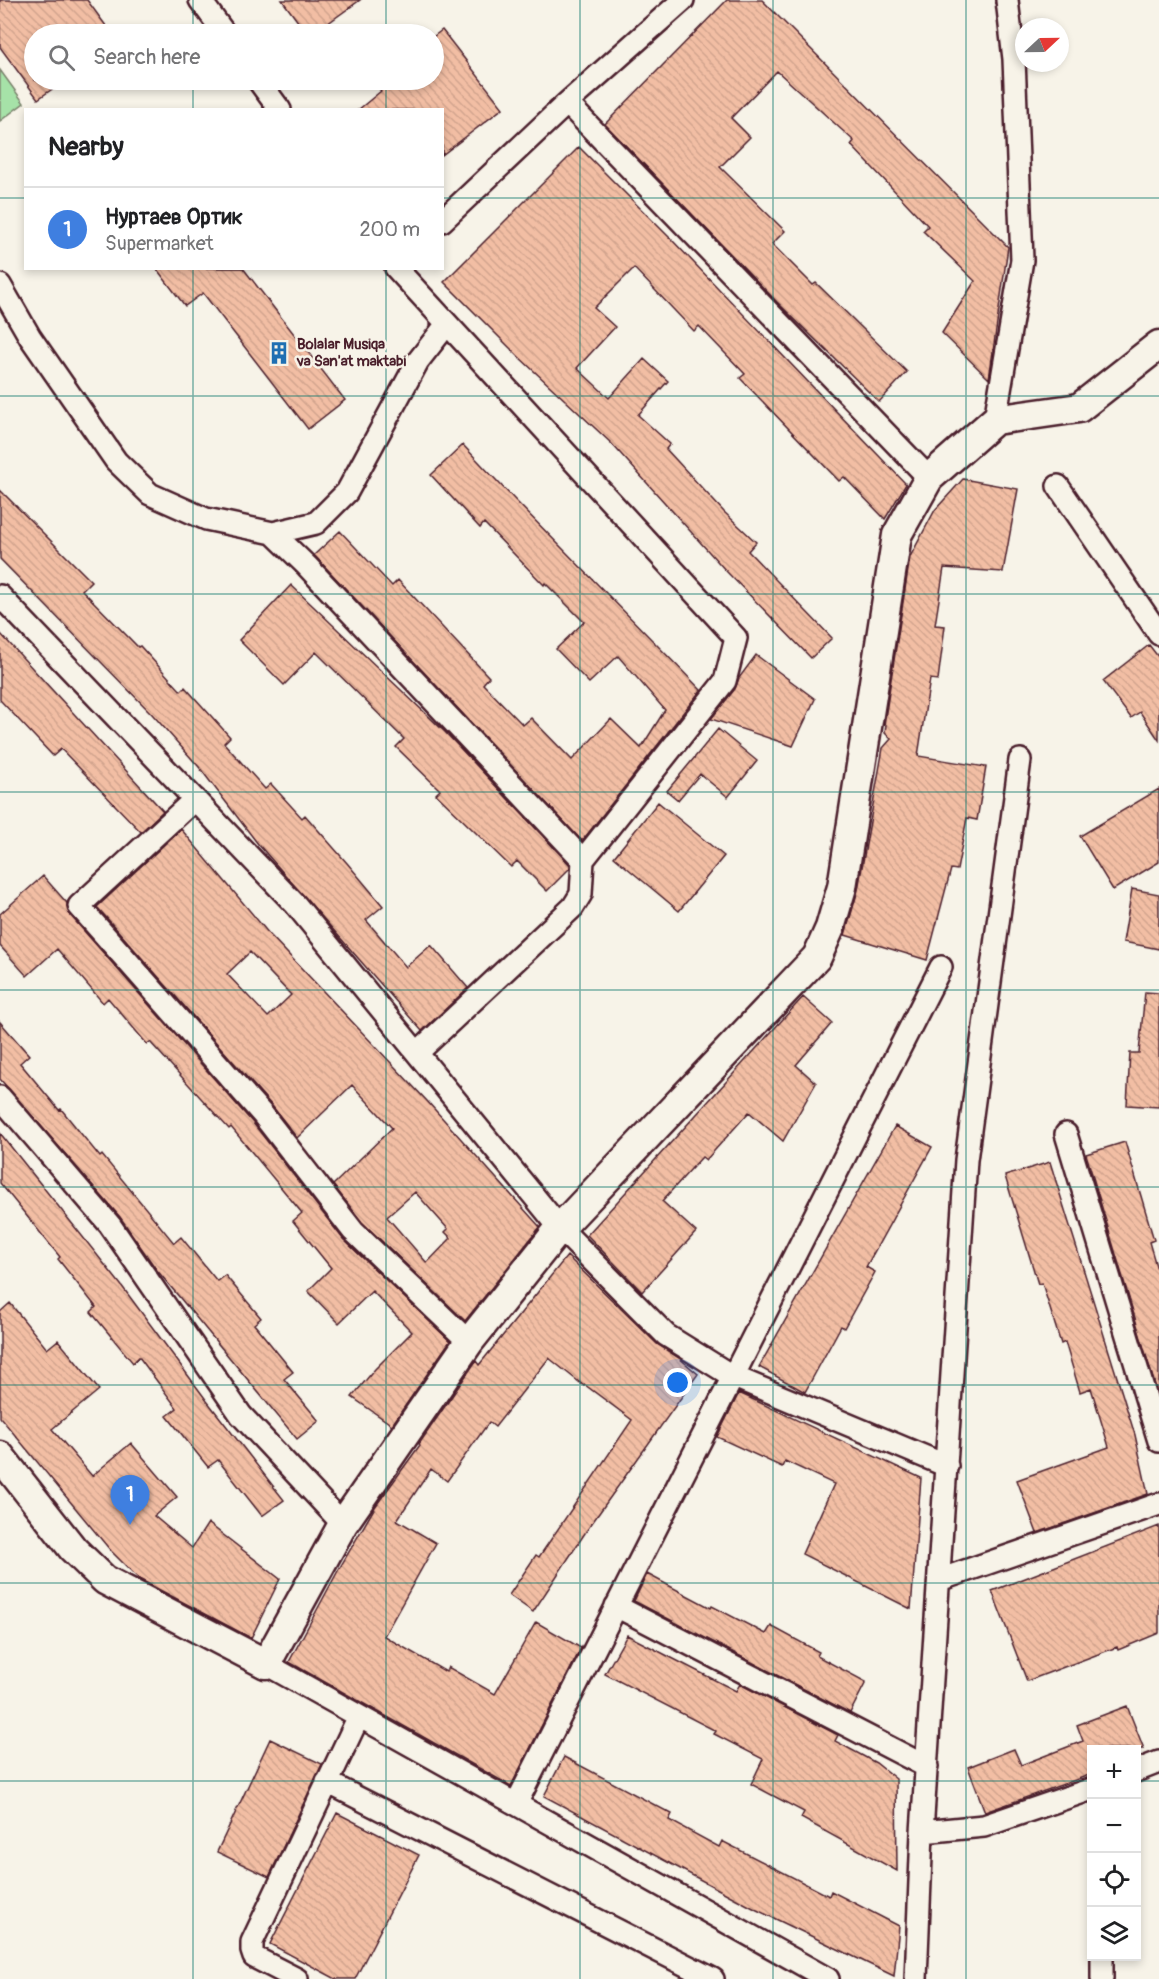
<!DOCTYPE html>
<meta charset="utf-8">
<style>
:root{--surface:#fff;--page:#f6f6f6;--text:#202124;--muted:#757577;--line:#e0e0e0;--accent:#db2777}
body{margin:0;font-family:Pangolin,sans-serif;background:var(--page);color:var(--text)}
.controls{position:absolute;right:18px;bottom:18px;display:grid;overflow:hidden;border-radius:0px;box-shadow:0 3px 9px #0003}
.controls button{width:54px;height:54px;display:grid;place-items:center;padding:0;border:0;border-bottom:2px solid var(--line);background:var(--surface);color:var(--text);font:30px sans-serif}
.compass{position:absolute;left:1015px;top:18px;width:54px;height:54px;border-radius:50%;background:var(--surface);box-shadow:0 3px 9px #0003;rotate:68deg}
.you{position:absolute;left:678px;top:1383px;width:21px;height:21px;margin:-15px;border:4px solid #fff;border-radius:50%;background:#1a73e8;box-shadow:0 0 0 9px #1a73e833}
.badge{display:grid;place-items:center;width:39px;height:39px;border-radius:50%;background:var(--accent);color:#fff;font-size:20px;font-weight:700}
.pin{position:absolute;translate:-50% -50px;filter:drop-shadow(0 2px 3px #0008)}
.pin::after{content:'';position:absolute;top:32px;width:21px;height:18px;background:inherit;clip-path:polygon(0 0,100% 0,50% 100%)}
.list{margin:0;padding:0;list-style:none}
h2{display:flex;justify-content:space-between;align-items:center;height:78px;margin:0;padding:0 24px;font-size:26px}
h2 small{font-size:20px;font-weight:400;color:var(--muted)}
.list li{display:grid;grid-template-columns:39px 1fr auto;gap:18px;align-items:center;box-sizing:border-box;height:84px;padding:0 24px;border-top:2px solid var(--line)}
.list b{display:block;font-size:22px;white-space:nowrap}
.list p{margin:0;font-size:20px;white-space:nowrap;color:var(--muted)}
.list em{font-size:20px;font-style:normal;color:var(--muted)}
.icon{flex:none;width:33px;height:33px;fill:none;stroke:currentColor;stroke-width:2;stroke-linecap:round;stroke-linejoin:round}
.map{position:relative;flex:none;width:1159px;height:1979px;overflow:hidden}
.search{position:absolute;background:var(--surface);box-shadow:0 3px 9px #0003;left:24px;top:24px;width:420px;height:66px;display:flex;align-items:center;gap:15px;box-sizing:border-box;padding:0 21px;border-radius:33px;color:var(--muted);font-size:22px}
.panel{position:absolute;background:var(--surface);box-shadow:0 3px 9px #0003;left:24px;top:108px;width:420px;height:162px;border-radius:0px}
.map>svg:first-child{display:block}
.pitch{fill:#a6e2a8;stroke:#78806a;stroke-width:1.5}
.building{fill:url(#building-back-hatch);stroke:#4a1f2b;stroke-width:1.5;fill-rule:evenodd}
.lines{fill:none;stroke-linecap:round;stroke-linejoin:round}
.street-casing{stroke:#4a1f2b;stroke-width:26}
.secondary-casing{stroke:#4a1f2b;stroke-width:33}
.street{stroke:#f7f3e8;stroke-width:21}
.secondary{stroke:#f7f3e8;stroke-width:28}
.grid{fill:none;stroke:#0f766e;stroke-width:1.5;stroke-opacity:0.55}
.labels{text-anchor:middle;stroke-width:5;stroke-linejoin:round;paint-order:stroke}
.poi-label{font-size:15px;font-weight:bold;fill:#4a1f2b;stroke:#f7f3e8;text-anchor:start}
</style>
<div class="map">
<svg width="1159" height="1979" viewBox="0 0 1159 1979">
<defs>
<pattern id="building-back-hatch" width="6" height="6" patternUnits="userSpaceOnUse" patternTransform="scale(1.5)"><rect width="6" height="6" fill="#f2bea4"/><path d="M-1 5l2 2M0 0l6 6M5-1l2 2" fill="none" stroke="#d1a38d"/></pattern>
</defs>
<rect width="100%" height="100%" fill="#f7f3e8"/>
<filter id="ink" filterUnits="userSpaceOnUse"><feTurbulence type="fractalNoise" baseFrequency=".0167" numOctaves="2"/><feDisplacementMap in="SourceGraphic" scale="12" xChannelSelector="R" yChannelSelector="G"/><feConvolveMatrix kernelMatrix="1 2 1 2 8 2 1 2 1" color-interpolation-filters="sRGB"/></filter>
<g filter="url(#ink)">
<path class="pitch" d="M 0,70 L 24,103 L 0,121 Z"/>
<path class="building" d="M 0,0 L 87,0 L 112,34 L 34,34 L 34,80 L 65,80 L 38,99 L 0,47 Z
M 282,0 L 360,0 L 313,34 L 307,34 Z
M 727,0 L 762,0 L 1008,247 L 989,379 L 942,333 L 975,281 L 923,231 L 928,226 L 851,145 L 854,141 L 777,71 L 731,118 L 750,137 L 720,167 L 785,231 L 772,244 L 813,285 L 816,283 L 907,372 L 879,402 L 777,302 L 605,124 Z
M 442,30 L 503,108 L 442,155 L 442,110 L 358,110 L 381,91 L 372,80 L 434,80 L 434,36 Z
M 579,147 L 672,240 L 906,484 L 885,519 L 844,477 L 839,481 L 740,378 L 745,374 L 699,326 L 694,331 L 634,268 L 594,308 L 615,327 L 577,368 L 609,398 L 644,359 L 668,381 L 638,415 L 670,444 L 666,449 L 724,512 L 756,542 L 748,551 L 832,638 L 811,658 L 727,572 L 611,443 L 519,357 L 444,282 Z
M 156,268 L 243,268 L 345,400 L 308,429 L 203,293 L 185,306 Z
M 463,445 L 514,499 L 701,690 L 582,841 L 314,555 L 340,531 L 392,586 L 398,580 L 489,677 L 483,684 L 523,725 L 531,718 L 572,760 L 611,719 L 641,748 L 665,710 L 618,656 L 589,683 L 556,649 L 584,622 L 545,583 L 544,585 L 484,523 L 480,528 L 431,475 Z
M 963,479 L 1018,489 L 1003,572 L 944,568 L 935,625 L 945,626 L 938,680 L 930,679 L 918,756 L 986,767 L 977,820 L 967,818 L 957,870 L 951,869 L 927,960 L 845,935 L 858,890 L 883,748 L 891,739 L 885,733 L 886,725 L 884,725 L 910,557 L 935,510 Z
M 0,490 L 91,581 L 82,590 L 138,647 L 140,646 L 181,691 L 185,687 L 230,737 L 224,743 L 265,789 L 271,784 L 302,818 L 305,815 L 347,863 L 383,906 L 366,920 L 406,967 L 431,945 L 468,988 L 422,1031 L 258,844 L 199,767 L 152,714 L 0,559 Z
M 291,585 L 445,732 L 570,865 L 570,868 L 547,891 L 517,861 L 511,867 L 436,794 L 440,790 L 396,747 L 404,739 L 316,652 L 284,685 L 239,640 Z
M 0,633 L 163,811 L 141,832 L 61,749 L 53,756 L 0,700 Z
M 1149,645 L 1159,658 L 1159,740 L 1140,712 L 1131,718 L 1103,681 Z
M 756,655 L 815,699 L 793,746 L 711,719 L 735,689 L 739,678 Z
M 718,729 L 757,761 L 728,797 L 700,774 L 678,800 L 667,791 Z
M 1159,789 L 1159,862 L 1113,890 L 1080,836 Z
M 658,802 L 724,856 L 679,911 L 614,857 Z
M 181,829 L 270,935 L 427,1101 L 540,1227 L 465,1321 L 362,1222 L 333,1185 L 392,1128 L 352,1085 L 297,1138 L 273,1107 L 97,907 ZM 250,952 L 291,995 L 268,1017 L 227,974 ZM 415,1192 L 448,1229 L 445,1232 L 451,1238 L 427,1263 L 387,1217 Z
M 43,876 L 67,903 L 69,914 L 253,1123 L 343,1239 L 450,1341 L 392,1425 L 352,1397 L 375,1369 L 412,1332 L 372,1291 L 339,1323 L 308,1291 L 331,1268 L 293,1221 L 302,1213 L 231,1127 L 229,1129 L 150,1042 L 147,1044 L 108,998 L 103,1003 L 57,949 L 27,976 L 0,946 L 0,914 Z
M 1132,889 L 1159,894 L 1159,949 L 1123,942 Z
M 1145,992 L 1159,993 L 1159,1107 L 1127,1105 L 1130,1053 L 1139,1053 Z
M 803,997 L 832,1023 L 796,1065 L 816,1083 L 783,1141 L 749,1112 L 706,1160 L 702,1157 L 662,1201 L 696,1232 L 642,1292 L 587,1235 Z
M 0,1022 L 29,1055 L 20,1063 L 59,1110 L 61,1109 L 100,1157 L 102,1155 L 174,1243 L 181,1237 L 217,1281 L 225,1275 L 261,1318 L 254,1324 L 293,1372 L 284,1379 L 319,1421 L 297,1439 L 156,1269 L 120,1217 L 0,1079 Z
M 895,1126 L 932,1147 L 866,1267 L 875,1272 L 844,1328 L 841,1326 L 805,1392 L 759,1367 Z
M 0,1133 L 121,1285 L 207,1401 L 284,1500 L 262,1516 L 218,1460 L 208,1467 L 167,1416 L 177,1408 L 139,1357 L 133,1363 L 91,1312 L 96,1307 L 58,1259 L 60,1257 L 0,1183 Z
M 1125,1142 L 1154,1240 L 1149,1242 L 1159,1276 L 1159,1391 L 1157,1392 L 1086,1154 Z
M 1050,1162 L 1135,1435 L 1148,1494 L 1037,1533 L 1017,1480 L 1109,1447 L 1091,1388 L 1080,1392 L 1065,1342 L 1061,1344 L 1042,1283 L 1038,1284 L 1005,1176 Z
M 567,1256 L 657,1344 L 679,1358 L 698,1374 L 587,1530 L 533,1612 L 509,1595 L 536,1555 L 539,1557 L 632,1420 L 585,1385 L 584,1386 L 549,1358 L 495,1427 L 489,1422 L 447,1481 L 431,1469 L 397,1520 L 436,1543 L 384,1636 L 446,1672 L 448,1667 L 495,1694 L 536,1622 L 581,1648 L 511,1786 L 289,1662 L 339,1569 L 375,1507 L 420,1445 L 419,1444 L 476,1361 L 479,1365 Z
M 10,1303 L 47,1349 L 58,1340 L 99,1390 L 52,1429 L 92,1476 L 131,1443 L 177,1497 L 154,1516 L 192,1548 L 208,1523 L 280,1579 L 251,1638 L 139,1579 L 111,1551 L 0,1417 L 0,1312 Z
M 739,1393 L 921,1478 L 911,1609 L 802,1554 L 834,1484 L 785,1461 L 782,1467 L 717,1437 Z
M 1159,1526 L 1159,1633 L 1118,1650 L 1117,1647 L 1027,1681 L 992,1591 Z
M 647,1574 L 711,1608 L 712,1606 L 766,1634 L 771,1626 L 819,1652 L 817,1656 L 866,1682 L 850,1713 L 634,1601 Z
M 627,1635 L 736,1691 L 740,1684 L 838,1735 L 835,1741 L 876,1763 L 896,1779 L 897,1871 L 801,1818 L 804,1812 L 751,1784 L 763,1759 L 714,1734 L 716,1731 L 605,1674 Z
M 1127,1706 L 1144,1749 L 1092,1749 L 1092,1774 L 985,1812 L 968,1767 L 1014,1749 L 1021,1765 L 1083,1741 L 1077,1725 Z
M 270,1739 L 322,1764 L 269,1877 L 217,1852 Z
M 564,1757 L 672,1814 L 669,1820 L 719,1847 L 722,1841 L 829,1896 L 831,1891 L 899,1926 L 894,1976 L 757,1910 L 544,1796 Z
M 337,1813 L 419,1855 L 355,1979 L 336,1979 L 270,1944 Z"/>
<g class="lines">
<g class="street-casing">
<path id="street" d="M 200,0 L 225,34
M 258,80 L 280,110
M 567,103 L 929,478
M 442,221 L 567,103 L 683,0
M 396,268 L 736,638 L 725,681 L 583,860 L 581,894 L 573,907 L 417,1053
M 0,285 L 30,337 L 116,461 L 150,494 L 206,519 L 273,533 L 316,523 L 347,492 L 418,361 L 447,324
M 995,420 L 1022,260 L 1014,59 L 1007,0
M 1058,486 L 1159,634
M 273,533 L 307,566 L 583,860
M 0,596 L 296,905 L 560,1228 L 666,1335 L 732,1376 L 947,1466
M 195,799 L 79,906 L 263,1115 L 353,1231 L 469,1342
M 0,1097 L 110,1225 L 241,1415 L 343,1524
M 1066,1134 L 1159,1441
M 939,1580 L 1159,1504
M 616,1606 L 927,1767
M 266,1664 L 828,1979
M 1136,1771 L 1159,1762
M 327,1782 L 713,1979
M 516,1804 L 941,967
M 922,1832 L 984,1826 L 1092,1789
M 297,1979 L 254,1957 L 252,1951 L 252,1942 L 359,1716
M 916,1979 L 922,1832 L 966,1160 L 1020,760
M 1102,1979 L 1102,1956"/>
</g>
<g class="secondary-casing">
<path id="secondary" d="M 0,1456 L 73,1549 L 105,1580 L 266,1664 L 343,1524 L 469,1342 L 560,1228 L 817,957 L 830,928 L 842,887 L 897,535 L 929,478 L 995,420 L 1079,408 L 1159,345"/>
</g>
<use href="#street" class="street"/>
<use href="#secondary" class="secondary"/>
</g>
</g>
<path class="grid" d="M 193,0 L 193,34M 386,0 L 386,34M 580,0 L 580,1979M 773,0 L 773,1979M 966,0 L 966,1979M 193,80 L 193,110M 386,80 L 386,110M 0,198 L 26,198M 442,198 L 1159,198M 193,268 L 193,1979M 386,268 L 386,1979M 0,396 L 1159,396M 0,594 L 1159,594M 0,792 L 1159,792M 0,990 L 1159,990M 0,1187 L 1159,1187M 0,1385 L 1159,1385M 0,1583 L 1159,1583M 0,1781 L 1092,1781M 1136,1781 L 1159,1781"/>
<defs>
<g id="building-bare" transform="scale(1.8)"><path d="M-4-6H4V6H1V3H-1V6H-4ZM-2.5-4.3h1.7v1.8h-1.7ZM.8-4.3h1.7v1.8H.8ZM-2.5-1h1.7V.8h-1.7ZM.8-1h1.7V.8H.8Z" fill="#1f6fb2" stroke="#f7f3e8" stroke-width="2.5" paint-order="stroke"/></g>
</defs>
<g fill-rule="evenodd">
<use href="#building-bare" x="279" y="353"/>
</g>
<g class="labels">
<g class="poi-label">
<text x="297" y="349">Bolalar Musiqa<tspan x="297" dy="17">va San'at maktabi</tspan></text>
</g>
</g>
</svg>
<div class="controls">
<button>+</button>
<button>−</button>
<button><svg class="icon" aria-label="locate" viewBox="0 0 24 24"><circle cx="12" cy="12" r="6"/><path d="M12 2v4M12 18v4M2 12h4M18 12h4"/></svg></button>
<button><svg class="icon" aria-label="layers" viewBox="0 0 24 24"><path d="M12 4l9 5-9 5-9-5zM3 14l9 5 9-5"/></svg></button>
</div>
<svg class="compass" viewBox="-18 -18 36 36"><path d="M0-13l5 13h-10z" fill="#e53935"/><path d="M0 13l5-13h-10z" fill="#757577"/></svg>
<div class="you"></div>
<div class="pin badge" style="left:130px;top:1525px;background:#3f7fe0">1</div>
<div class="search"><svg class="icon" aria-label="search" viewBox="0 0 24 24"><circle cx="10" cy="10" r="6"/><path d="M15 15l6 6"/></svg>Search here</div>
<section class="panel">
<h2>Nearby<small></small></h2>
<ul class="list">
<li><span class="badge" style="background:#3f7fe0">1</span><div><b>Нуртаев Ортик</b><p>Supermarket</p></div><em>200 m</em></li>
</ul>
</section>
</div>
